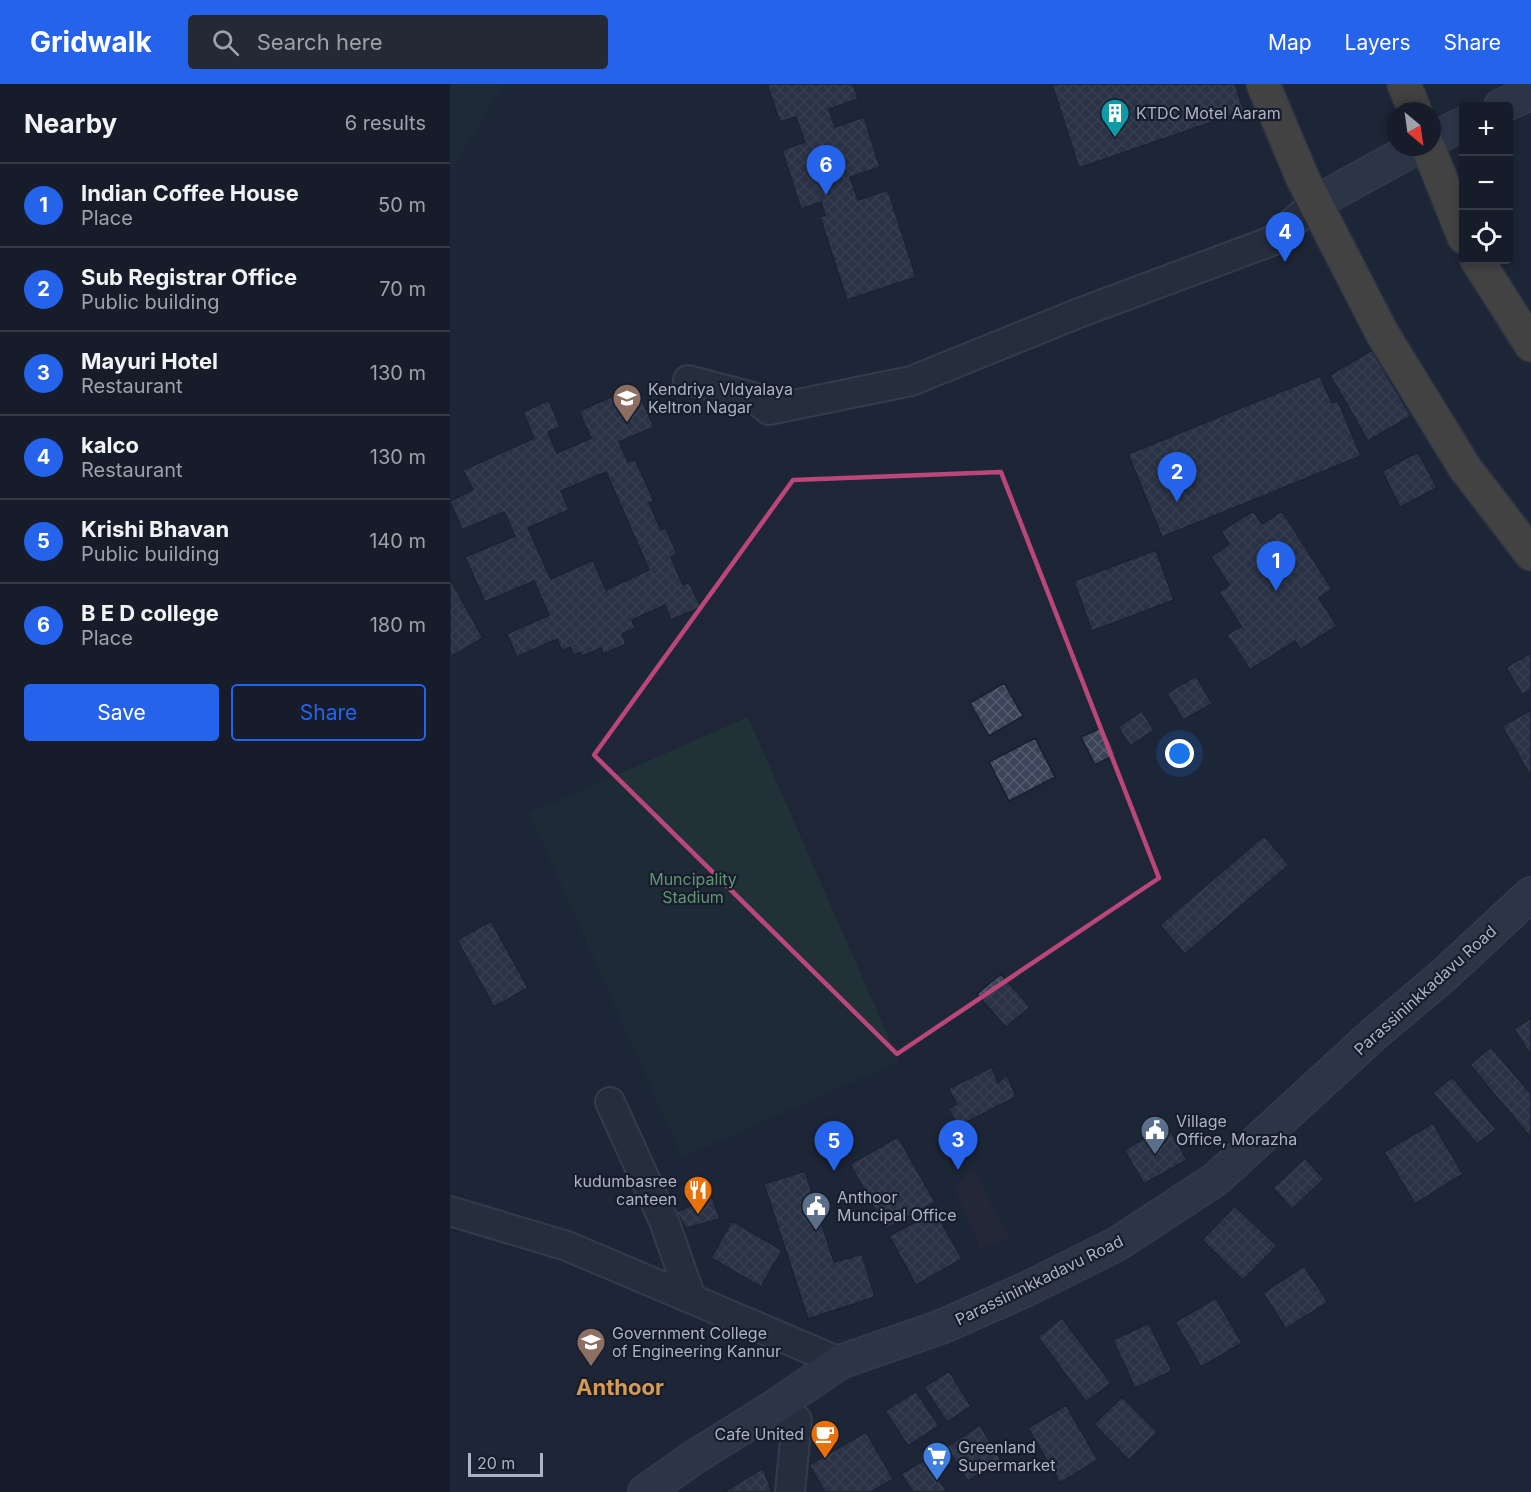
<!DOCTYPE html>
<meta charset="utf-8">
<style>
:root{--surface:#161c29;--page:#232935;--text:#f1f3f6;--muted:#9ea1a8;--line:#353a46;--accent:#2563eb}
body{margin:0;font-family:Inter,sans-serif;background:var(--page);color:var(--text)}
.controls{position:absolute;right:18px;top:18px;display:grid;overflow:hidden;border-radius:6px;box-shadow:0 3px 9px #0003}
.controls button{width:54px;height:54px;display:grid;place-items:center;padding:0;border:0;border-bottom:2px solid var(--line);background:var(--surface);color:var(--text);font:30px sans-serif}
.compass{position:absolute;left:937px;top:18px;width:54px;height:54px;border-radius:50%;background:var(--surface);box-shadow:0 3px 9px #0003;rotate:151deg}
.scale{position:absolute;left:18px;bottom:15px;width:75px;box-sizing:border-box;padding-left:6px;border:3px solid #abb2c4;border-top:0;font-size:16px;line-height:21px;white-space:nowrap;color:#abb2c4;-webkit-text-stroke:4px #171d2b;paint-order:stroke}
.you{position:absolute;left:730px;top:670px;width:21px;height:21px;margin:-15px;border:4px solid #fff;border-radius:50%;background:#1a73e8;box-shadow:0 0 0 9px #1a73e833}
.badge{display:grid;place-items:center;width:39px;height:39px;border-radius:50%;background:var(--accent);color:#fff;font-size:20px;font-weight:700}
.pin{position:absolute;translate:-50% -50px;filter:drop-shadow(0 2px 3px #0008)}
.pin::after{content:'';position:absolute;top:32px;width:21px;height:18px;background:inherit;clip-path:polygon(0 0,100% 0,50% 100%)}
.list{margin:0;padding:0;list-style:none}
h2{display:flex;justify-content:space-between;align-items:center;height:78px;margin:0;padding:0 24px;font-size:26px}
h2 small{font-size:20px;font-weight:400;color:var(--muted)}
.list li{display:grid;grid-template-columns:39px 1fr auto;gap:18px;align-items:center;box-sizing:border-box;height:84px;padding:0 24px;border-top:2px solid var(--line)}
.list b{display:block;font-size:22px;white-space:nowrap}
.list p{margin:0;font-size:20px;white-space:nowrap;color:var(--muted)}
.list em{font-size:20px;font-style:normal;color:var(--muted)}
.actions{display:flex;gap:12px;padding:18px 24px}
.actions a{flex:1;padding:14px 0;border:2px solid var(--accent);border-radius:6px;text-align:center;font-size:21px;color:var(--accent)}
.actions .main{background:var(--accent);color:#fff}
.icon{flex:none;width:33px;height:33px;fill:none;stroke:currentColor;stroke-width:2;stroke-linecap:round;stroke-linejoin:round}
.map{position:relative;flex:none;width:1081px;height:1408px;overflow:hidden}
header{display:flex;align-items:center;gap:36px;box-sizing:border-box;height:84px;padding:0 30px;background:var(--accent);color:#fff}
header strong{font-size:28px}
nav{display:flex;gap:33px;margin-inline-start:auto;font-size:21px}
.search{width:420px;height:54px;background:var(--page);display:flex;align-items:center;gap:15px;box-sizing:border-box;padding:0 21px;border-radius:6px;color:var(--muted);font-size:22px}
main{display:flex}
aside{flex:1;background:var(--surface)}
.map>svg:first-child{display:block}
.medical{fill:#2d2938}
.green{fill:#203238}
.building{fill:url(#building-cross-hatch);stroke:#191f2d;stroke-width:1.5;fill-rule:evenodd}
.lines{fill:none;stroke-linecap:round;stroke-linejoin:round}
.street-casing{stroke:#4f5565;stroke-width:32}
.secondary-casing{stroke:#4f5565;stroke-width:36}
.highway-casing{stroke:#3c4251;stroke-width:36}
.street{stroke:#313847;stroke-width:28}
.secondary{stroke:#3f475a;stroke-width:33}
.highway{stroke:#6e644e;stroke-width:33}
.marked{fill:none;stroke:#bb467a;stroke-width:4.5;stroke-linejoin:round}
.labels{text-anchor:middle;stroke-width:4.5;stroke-linejoin:round;paint-order:stroke}
.poi-label{font-size:16px;fill:#abb2c4;stroke:#171d2b;text-anchor:start}
.park-label{font-size:16px;fill:#629573;stroke:#171d2b}
.street-label{font-size:16px;fill:#abb2c4;stroke:#171d2b}
.district-label{font-size:22px;font-weight:bold;fill:#d89a52;stroke:#171d2b}
</style>
<header>
<strong>Gridwalk</strong>
<div class="search"><svg class="icon" aria-label="search" viewBox="0 0 24 24"><circle cx="10" cy="10" r="6"/><path d="M15 15l6 6"/></svg>Search here</div>
<nav><a>Map</a><a>Layers</a><a>Share</a></nav>
</header>
<main>
<aside>
<h2>Nearby<small>6 results</small></h2>
<ul class="list">
<li><span class="badge">1</span><div><b>Indian Coffee House</b><p>Place</p></div><em>50 m</em></li>
<li><span class="badge">2</span><div><b>Sub Registrar Office</b><p>Public building</p></div><em>70 m</em></li>
<li><span class="badge">3</span><div><b>Mayuri Hotel</b><p>Restaurant</p></div><em>130 m</em></li>
<li><span class="badge">4</span><div><b>kalco</b><p>Restaurant</p></div><em>130 m</em></li>
<li><span class="badge">5</span><div><b>Krishi Bhavan</b><p>Public building</p></div><em>140 m</em></li>
<li><span class="badge">6</span><div><b>B E D college</b><p>Place</p></div><em>180 m</em></li>
</ul>
<div class="actions"><a class="main">Save</a><a>Share</a></div>
</aside>
<div class="map">
<svg width="1081" height="1408" viewBox="0 0 1081 1408">
<defs>
<pattern id="building-cross-hatch" width="8" height="8" patternUnits="userSpaceOnUse" patternTransform="scale(1.5)"><rect width="8" height="8" fill="#3a4357"/><path d="M0 0l8 8M0 8l8-8" fill="none" stroke="#545c6e"/></pattern>
</defs>
<rect width="100%" height="100%" fill="#1e2637"/>
<path class="medical" d="M 524,1083 L 546,1131 L 560,1154 L 530,1164 L 504,1103 Z"/>
<path class="green" d="M 0,0 L 53,0 L 3,83 L 0,81 Z
M 298,633 L 449,977 L 232,1073 L 80,729 Z"/>
<path class="building" d="M 317,0 L 403,0 L 408,15 L 379,25 L 385,43 L 414,33 L 430,83 L 400,93 L 408,116 L 438,106 L 466,193 L 397,216 L 370,133 L 375,131 L 371,118 L 351,125 L 332,66 L 355,58 L 346,33 L 330,38 Z
M 602,0 L 785,0 L 794,27 L 629,84 Z
M 922,266 L 961,332 L 918,357 L 880,291 Z
M 870,292 L 882,319 L 888,317 L 911,372 L 712,453 L 678,370 Z
M 186,302 L 204,343 L 169,358 L 178,378 L 185,375 L 204,417 L 199,419 L 211,446 L 216,444 L 227,470 L 221,473 L 233,501 L 239,498 L 251,523 L 221,536 L 215,521 L 182,536 L 185,544 L 172,550 L 176,560 L 153,570 L 151,564 L 132,572 L 130,568 L 124,571 L 120,563 L 112,567 L 107,555 L 67,573 L 57,550 L 99,531 L 84,497 L 35,518 L 15,473 L 65,452 L 54,428 L 12,446 L 0,417 L 23,406 L 13,386 L 84,354 L 73,328 L 99,316 L 110,343 L 98,348 L 107,369 L 141,354 L 129,327 ZM 156,388 L 199,486 L 156,506 L 143,476 L 101,495 L 78,444 L 119,426 L 111,407 Z
M 968,368 L 987,404 L 950,423 L 932,387 Z
M 803,427 L 812,440 L 832,427 L 882,505 L 869,514 L 887,542 L 851,565 L 845,557 L 800,586 L 777,551 L 791,542 L 769,508 L 779,501 L 761,473 L 779,460 L 771,447 Z
M 706,466 L 724,516 L 642,547 L 624,497 Z
M 0,495 L 33,554 L 0,573 Z
M 1081,569 L 1081,605 L 1072,611 L 1056,583 Z
M 746,592 L 762,620 L 733,636 L 717,609 Z
M 554,599 L 573,632 L 539,652 L 520,619 Z
M 1081,626 L 1081,693 L 1052,642 Z
M 692,627 L 704,646 L 680,662 L 668,643 Z
M 653,643 L 666,670 L 645,681 L 631,653 Z
M 585,654 L 605,693 L 559,717 L 539,678 Z
M 814,752 L 839,781 L 735,870 L 710,841 Z
M 41,837 L 78,904 L 44,923 L 7,856 Z
M 551,890 L 580,923 L 556,943 L 527,910 Z
M 1081,934 L 1081,971 L 1064,945 Z
M 1041,963 L 1081,1010 L 1081,1054 L 1020,981 Z
M 542,983 L 548,999 L 557,991 L 566,1013 L 509,1042 L 498,1025 L 507,1020 L 498,1005 Z
M 1002,993 L 1046,1045 L 1027,1060 L 983,1009 Z
M 983,1039 L 1013,1090 L 965,1120 L 934,1068 Z
M 717,1041 L 737,1076 L 694,1100 L 674,1066 Z
M 448,1053 L 485,1118 L 436,1145 L 400,1080 Z
M 855,1074 L 874,1095 L 842,1125 L 823,1104 Z
M 355,1087 L 384,1178 L 412,1170 L 425,1213 L 358,1235 L 314,1100 Z
M 262,1113 L 270,1135 L 236,1144 L 226,1128 Z
M 785,1122 L 827,1162 L 793,1196 L 752,1156 Z
M 485,1127 L 512,1175 L 466,1201 L 439,1152 Z
M 282,1137 L 332,1166 L 311,1203 L 261,1174 Z
M 854,1182 L 878,1218 L 836,1245 L 813,1209 Z
M 766,1214 L 792,1259 L 751,1283 L 725,1238 Z
M 612,1234 L 661,1299 L 636,1318 L 588,1253 Z
M 699,1239 L 722,1287 L 685,1304 L 663,1256 Z
M 499,1287 L 521,1322 L 497,1338 L 474,1303 Z
M 466,1307 L 489,1342 L 458,1362 L 435,1327 Z
M 672,1313 L 707,1348 L 679,1376 L 644,1340 Z
M 616,1321 L 648,1376 L 610,1399 L 578,1344 Z
M 530,1341 L 551,1376 L 518,1397 L 496,1363 Z
M 416,1348 L 443,1395 L 421,1408 L 375,1408 L 359,1381 Z
M 476,1375 L 497,1408 L 463,1408 L 451,1390 Z
M 313,1384 L 322,1408 L 274,1408 Z"/>
<g class="lines">
<g class="street-casing">
<path id="street" d="M 238,296 L 303,313 L 319,326 L 461,297 L 629,229 L 822,157 L 865,119
M 160,1018 L 214,1137 L 241,1214
M 0,1127 L 117,1162 L 390,1278
M 323,1324 L 347,1336 L 340,1408"/>
</g>
<g class="secondary-casing">
<path id="secondary" d="M 1051,22 L 1081,9
M 982,55 L 1014,40
M 865,119 L 967,63
M 195,1408 L 243,1374 L 323,1324 L 390,1278 L 491,1243 L 577,1205 L 667,1160 L 766,1095 L 924,950 L 995,890 L 1081,810"/>
</g>
<g class="highway-casing">
<path id="highway" d="M 813,0 L 853,95 L 932,249 L 1015,384 L 1081,470
M 954,0 L 965,27
M 978,63 L 1014,153
M 1027,176 L 1081,261"/>
</g>
<use href="#street" class="street"/>
<use href="#secondary" class="secondary"/>
<use href="#highway" class="highway"/>
</g>
<path d="M0 0H1081V1408H0ZM 551,388 L 709,794 L 447,970 L 144,671 L 343,396 Z" fill="#1e2637" fill-opacity=".55" fill-rule="evenodd"/>
<path class="marked" d="M 551,388 L 709,794 L 447,970 L 144,671 L 343,396 Z"/>
<defs>
<g id="building-pin" transform="scale(1.5)"><path d="M0 17L-7.5 6A9.5 9.5 0 1 1 7.5 6Z" fill="#0f9aa8" stroke="#171d2b"/><path d="M-4-6H4V6H1V3H-1V6H-4ZM-2.5-4.3h1.7v1.8h-1.7ZM.8-4.3h1.7v1.8H.8ZM-2.5-1h1.7V.8h-1.7ZM.8-1h1.7V.8H.8Z" fill="#fff"/></g>
<g id="school-pin" transform="scale(1.5)"><path d="M0 17L-7.5 6A9.5 9.5 0 1 1 7.5 6Z" fill="#8d6e63" stroke="#171d2b"/><path d="M0-5L7-2L0 1L-7-2ZM-4 1L0 2.5L4 1V4Q0 6-4 4Z" fill="#fff"/></g>
<g id="civic-pin" transform="scale(1.5)"><path d="M0 17L-7.5 6A9.5 9.5 0 1 1 7.5 6Z" fill="#5c6f8a" stroke="#171d2b"/><path d="M-.6-6.5H3V-4.5H.6V-3L4-1V1h2V6H-6V1h2V-1L-.6-3ZM-1.2 2.5V6h2.4V2.5Z" fill="#fff"/></g>
<g id="restaurant-pin" transform="scale(1.5)"><path d="M0 17L-7.5 6A9.5 9.5 0 1 1 7.5 6Z" fill="#e8710a" stroke="#171d2b"/><path d="M-5-6h1v4h1v-4h1v4h1v-4h1v5L-1.5 .5V6h-2V.5L-5-1ZM5-6V6H3V1.5H1.5Q1.5-4 5-6Z" fill="#fff"/></g>
<g id="university-pin" transform="scale(1.5)"><path d="M0 17L-7.5 6A9.5 9.5 0 1 1 7.5 6Z" fill="#8d6e63" stroke="#171d2b"/><path d="M0-5L7-2L0 1L-7-2ZM-4 1L0 2.5L4 1V4Q0 6-4 4Z" fill="#fff"/></g>
<g id="cafe-pin" transform="scale(1.5)"><path d="M0 17L-7.5 6A9.5 9.5 0 1 1 7.5 6Z" fill="#e8710a" stroke="#171d2b"/><path d="M-5.5-4.5H6V0H3Q3 3.5 0 3.5H-2.5Q-5.5 3.5-5.5 0ZM3-3.2v2h1.7v-2ZM-6 4.5H4V6H-6Z" fill="#fff"/></g>
<g id="supermarket-pin" transform="scale(1.5)"><path d="M0 17L-7.5 6A9.5 9.5 0 1 1 7.5 6Z" fill="#3f7fe0" stroke="#171d2b"/><path d="M-6-5.5h2.5l.6 2H6L4.5 2H-2.5L-4.4-4H-6ZM-1.5 3.2a1.3 1.3 0 1 0 .1 0ZM3 3.2a1.3 1.3 0 1 0 .1 0Z" fill="#fff"/></g>
</defs>
<g fill-rule="evenodd">
<use href="#building-pin" x="665" y="29"/>
<use href="#school-pin" x="177" y="314"/>
<use href="#civic-pin" x="705" y="1046"/>
<use href="#restaurant-pin" x="248" y="1106"/>
<use href="#civic-pin" x="366" y="1122"/>
<use href="#university-pin" x="141" y="1258"/>
<use href="#cafe-pin" x="375" y="1350"/>
<use href="#supermarket-pin" x="487" y="1372"/>
</g>
<g class="labels">
<g class="poi-label">
<text x="686" y="35">KTDC Motel Aaram</text>
<text x="198" y="311">Kendriya VIdyalaya<tspan x="198" dy="18">Keltron Nagar</tspan></text>
<text x="726" y="1043">Village<tspan x="726" dy="18">Office, Morazha</tspan></text>
<text x="227" y="1103" text-anchor="end">kudumbasree<tspan x="227" dy="18">canteen</tspan></text>
<text x="387" y="1119">Anthoor<tspan x="387" dy="18">Muncipal Office</tspan></text>
<text x="162" y="1255">Government College<tspan x="162" dy="18">of Engineering Kannur</tspan></text>
<text x="354" y="1356" text-anchor="end">Cafe United</text>
<text x="508" y="1369">Greenland<tspan x="508" dy="18">Supermarket</tspan></text>
</g>
<g class="park-label">
<text x="243" y="801">Muncipality<tspan x="243" dy="18">Stadium</tspan></text>
</g>
<g class="street-label">
<text transform="translate(975 906) rotate(-42)" y="6">Parassininkkadavu Road</text>
<text transform="translate(589 1196) rotate(-26)" y="6">Parassininkkadavu Road</text>
</g>
<g class="district-label">
<text x="170" y="1311">Anthoor</text>
</g>
</g>
</svg>
<div class="controls">
<button>+</button>
<button>−</button>
<button><svg class="icon" aria-label="locate" viewBox="0 0 24 24"><circle cx="12" cy="12" r="6"/><path d="M12 2v4M12 18v4M2 12h4M18 12h4"/></svg></button>
</div>
<svg class="compass" viewBox="-18 -18 36 36"><path d="M0-13l5 13h-10z" fill="#e53935"/><path d="M0 13l5-13h-10z" fill="#9ea1a8"/></svg>
<div class="scale">20 m</div>
<div class="you"></div>
<div class="pin badge" style="left:826px;top:507px">1</div>
<div class="pin badge" style="left:727px;top:418px">2</div>
<div class="pin badge" style="left:508px;top:1086px">3</div>
<div class="pin badge" style="left:835px;top:178px">4</div>
<div class="pin badge" style="left:384px;top:1087px">5</div>
<div class="pin badge" style="left:376px;top:111px">6</div>
</div>
</main>
